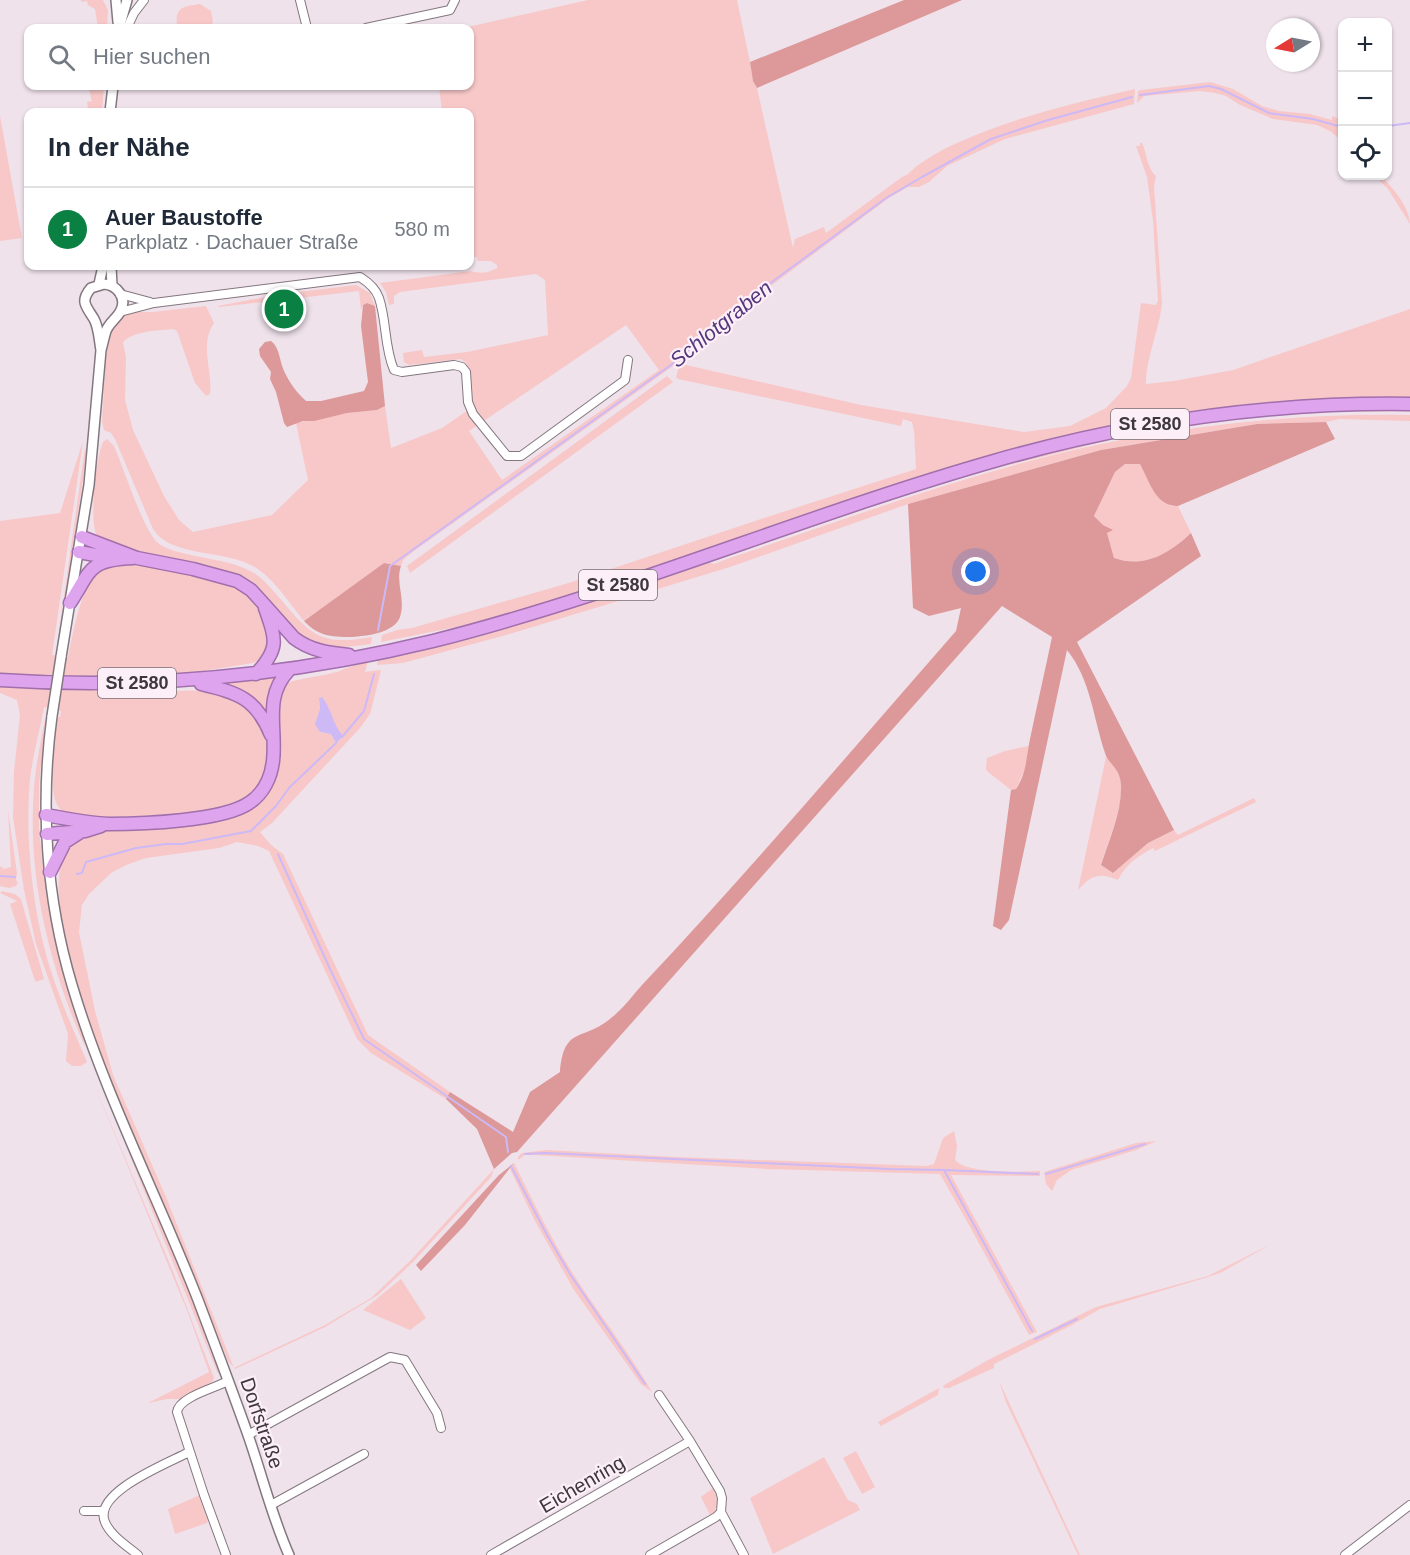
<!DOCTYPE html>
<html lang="de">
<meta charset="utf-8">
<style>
:root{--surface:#fff;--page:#f6f6f7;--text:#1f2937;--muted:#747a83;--line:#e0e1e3;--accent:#0b8043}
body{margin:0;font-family:Helvetica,sans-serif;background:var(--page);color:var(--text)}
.controls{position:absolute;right:18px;top:18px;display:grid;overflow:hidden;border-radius:12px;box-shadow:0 2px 4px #0004}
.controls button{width:54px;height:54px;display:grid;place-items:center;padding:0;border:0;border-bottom:2px solid var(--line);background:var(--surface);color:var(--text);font:30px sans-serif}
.compass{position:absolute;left:1266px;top:18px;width:54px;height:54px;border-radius:50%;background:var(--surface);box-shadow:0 2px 4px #0004;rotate:260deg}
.you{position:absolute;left:976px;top:572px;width:21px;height:21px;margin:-15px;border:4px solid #fff;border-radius:50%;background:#1a73e8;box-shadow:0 0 0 9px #1a73e833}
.badge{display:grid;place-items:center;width:39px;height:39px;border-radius:50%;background:var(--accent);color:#fff;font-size:20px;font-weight:700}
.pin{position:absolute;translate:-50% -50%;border:3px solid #fff;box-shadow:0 2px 6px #0006}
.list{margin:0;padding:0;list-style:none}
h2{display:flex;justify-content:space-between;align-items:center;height:78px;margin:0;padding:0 24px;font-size:26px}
h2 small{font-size:20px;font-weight:400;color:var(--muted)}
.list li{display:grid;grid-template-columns:39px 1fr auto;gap:18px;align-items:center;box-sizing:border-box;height:84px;padding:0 24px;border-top:2px solid var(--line)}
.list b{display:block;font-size:22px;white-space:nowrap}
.list p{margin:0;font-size:20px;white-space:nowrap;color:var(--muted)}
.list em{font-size:20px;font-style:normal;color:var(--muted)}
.icon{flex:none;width:33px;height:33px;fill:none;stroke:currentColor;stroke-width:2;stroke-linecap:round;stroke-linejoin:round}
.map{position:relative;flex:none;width:1410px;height:1555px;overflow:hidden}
.search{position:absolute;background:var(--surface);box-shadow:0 2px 4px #0004;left:24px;top:24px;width:450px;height:66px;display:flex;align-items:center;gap:15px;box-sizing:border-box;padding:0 21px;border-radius:12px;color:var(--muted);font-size:22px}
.panel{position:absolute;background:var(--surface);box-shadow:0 2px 4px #0004;left:24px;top:108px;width:450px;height:162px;border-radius:12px}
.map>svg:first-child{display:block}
.green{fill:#f8c8c8;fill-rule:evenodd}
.forest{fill:#dd9899}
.water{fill:#ccb9f5}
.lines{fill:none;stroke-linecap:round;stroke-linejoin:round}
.stream{stroke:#ccb9f5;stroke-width:2}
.minor-casing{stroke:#83777f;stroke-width:10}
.tertiary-casing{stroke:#83777f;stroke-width:12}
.trunk-casing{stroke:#a06fac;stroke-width:15}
.minor{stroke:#fff;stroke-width:8}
.tertiary{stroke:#fff;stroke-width:9}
.trunk{stroke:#dea4ee;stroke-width:12}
.tertiary-bridge-casing{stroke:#83777f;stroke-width:12;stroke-linecap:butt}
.tertiary-bridge{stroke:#fff;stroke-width:9}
.labels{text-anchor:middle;stroke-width:4.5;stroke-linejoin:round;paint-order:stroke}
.shield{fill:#fdeff8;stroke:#776f74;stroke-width:1.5}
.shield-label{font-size:18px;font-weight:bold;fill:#3d383b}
.street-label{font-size:20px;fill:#3d383b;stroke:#fdeff8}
.water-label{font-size:21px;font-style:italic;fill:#52377c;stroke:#fdeff8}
</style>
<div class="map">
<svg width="1410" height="1555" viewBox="0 0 1410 1555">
<rect width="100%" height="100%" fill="#efe2eb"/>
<path class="green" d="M 81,0 L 103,0 L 108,10 L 107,28 L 98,28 L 95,9 L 88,5 L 87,1 L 81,2 Z
M 588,0 L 737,0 L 750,62 L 753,81 L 757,88 L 793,248 L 795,239 L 824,227 L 826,233 L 902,177 C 909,175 911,170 917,166 C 929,157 943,149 957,143 C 1014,117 1075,103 1135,89 L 1134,104 L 1005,139 L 947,166 L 929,182 L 919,187 L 908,187 L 889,198 L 682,352 L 690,354 L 414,551 L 403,560 L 401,566 L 384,563 L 304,621 C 290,604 276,582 258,569 C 228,548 171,559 153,529 L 115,439 L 111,433 L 104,430 L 102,421 L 106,354 L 111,329 L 115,323 L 131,312 L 152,312 L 206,306 L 214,323 C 199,344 213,371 210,394 L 206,396 L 195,383 L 177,331 L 173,329 C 156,331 136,330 123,342 L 126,357 L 125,400 L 133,430 L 164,496 L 179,520 L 193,532 L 272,515 L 308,480 L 296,423 L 347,413 L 377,410 L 385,406 L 391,448 L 442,428 L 471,408 L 467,364 L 461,359 L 409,365 L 404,362 L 403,353 L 422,350 L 424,357 L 467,352 L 548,335 L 545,280 L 536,274 L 400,292 L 394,296 L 394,304 L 389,305 L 386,292 L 380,283 L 471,271 C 481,274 488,273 497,268 L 497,265 L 491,261 L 478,261 L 477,257 L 470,257 L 470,112 L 442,112 L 439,86 L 470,86 L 470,28 L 463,28 ZM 626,325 L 659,370 L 502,480 L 469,431 Z
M 200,4 L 211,11 L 213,22 L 210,28 L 177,28 C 175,7 181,7 200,4 Z
M 1210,82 L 1233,89 L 1262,106 L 1279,111 L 1310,114 L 1332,120 L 1332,116 L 1342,120 L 1342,141 L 1330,131 L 1317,125 L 1273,119 L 1240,105 L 1226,96 L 1215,93 L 1200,91 L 1144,96 L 1137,103 L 1138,91 L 1141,90 Z
M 88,86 L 104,86 L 102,112 L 72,112 L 88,109 L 87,102 L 92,101 Z
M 0,116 L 22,238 L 0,241 Z
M 1140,143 L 1142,143 C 1147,153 1147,169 1156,176 L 1154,186 L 1162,303 C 1159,332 1146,357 1146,384 L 1174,381 L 1233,370 L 1410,309 L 1410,398 L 1311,400 L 1246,404 L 1166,415 L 1083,432 L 945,469 L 548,603 L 481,622 L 381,642 L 382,635 L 397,630 L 412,628 L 572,582 L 758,520 L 916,469 L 914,431 L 912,422 L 903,419 L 901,426 L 678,379 L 676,377 L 679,367 L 686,365 L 861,405 L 1024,432 L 1070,426 L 1106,408 L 1127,386 L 1131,378 L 1141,303 L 1156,305 L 1158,300 L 1153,221 L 1147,177 L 1136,146 L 1140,146 Z
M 1375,176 L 1381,176 C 1392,187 1410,207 1410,224 L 1388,189 Z
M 356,285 L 370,293 L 375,306 L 367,303 L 363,305 L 361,310 L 359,291 L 299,298 L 298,292 Z
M 287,293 L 289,299 L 219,307 L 218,306 Z
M 667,376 L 673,382 L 410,573 L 407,566 Z
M 1410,409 L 1410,411 L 1329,412 L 1247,417 L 1126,436 L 973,474 L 916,492 L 709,562 L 714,564 L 727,559 C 858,515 989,465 1126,439 C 1220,422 1315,413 1410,415 L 1410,421 L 1339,419 L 1326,422 L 1257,424 L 1101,450 L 908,504 L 730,567 L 506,635 L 403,663 L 377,665 L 378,659 L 970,473 L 1060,449 L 1161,427 L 1281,412 Z
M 107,439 L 114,446 C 123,466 143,529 157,542 C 173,557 224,557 248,570 C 260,575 268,585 276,594 C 310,633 317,647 372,637 L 371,644 C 323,651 306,649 276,609 C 267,598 259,587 247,580 C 227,568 204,566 181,561 C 153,555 125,549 98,538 C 88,524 96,458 103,442 Z
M 83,441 L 52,655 L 68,657 C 74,628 80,594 97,568 L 128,563 L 203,577 L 239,589 L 249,596 L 261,610 L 270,642 L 264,658 L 253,663 L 178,675 L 84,678 L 0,674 L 0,521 L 60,513 Z
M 85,448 L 87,452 L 59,646 L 57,646 Z
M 1125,464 L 1140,464 L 1170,506 L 1178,506 L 1191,533 C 1170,553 1144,569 1114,558 L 1107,533 L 1112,530 L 1103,525 L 1094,516 L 1115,472 Z
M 368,661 L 365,672 L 379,670 L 381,671 L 370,714 L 360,728 L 272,823 L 260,832 L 271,845 L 283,854 L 368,1035 L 450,1092 L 446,1099 L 371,1053 L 357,1039 L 269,851 L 258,846 L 237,842 L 219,848 L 146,858 L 126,865 L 111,873 L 89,894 L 82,905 L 79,932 L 95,1011 L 113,1075 L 166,1197 L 234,1368 L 325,1325 L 371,1298 L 410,1261 L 494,1169 L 491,1177 L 414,1261 L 378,1295 L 325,1327 L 235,1369 L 228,1361 C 205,1303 182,1245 157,1188 C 132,1130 15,883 76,837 C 88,834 100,830 112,828 C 152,822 217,831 250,809 C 306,771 261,707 285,685 C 290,681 297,680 302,679 C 315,676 330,675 342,670 C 351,667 359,663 368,661 ZM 319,698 L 335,727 L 343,736 L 336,743 L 331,734 L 320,732 L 316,724 L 320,709 Z
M 275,676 L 276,678 L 269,690 L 270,719 L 238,690 L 224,683 Z
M 0,686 C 30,688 61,688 91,690 C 103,692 115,694 127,694 C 158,694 192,686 222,694 C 229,696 241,700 247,705 C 252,709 266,733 268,740 C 270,749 268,762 265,771 C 249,819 178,815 137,816 C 119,817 75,822 61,810 C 45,795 55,738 58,717 L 60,717 L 61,711 L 44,707 C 39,736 30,764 29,793 C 26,850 34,917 51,971 C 60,1000 73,1029 85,1057 L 87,1062 L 81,1066 L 72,1066 L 66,1061 L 68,1034 L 36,944 L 24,890 L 13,817 L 14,771 L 20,715 L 17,700 L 0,693 Z
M 46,715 L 39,785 L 39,829 L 43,867 L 57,947 L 66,983 L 83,1032 L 85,1047 C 49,965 27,878 34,788 C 36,763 41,739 46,715 Z
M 1028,746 L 1027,765 L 1016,789 L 1011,790 L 988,772 L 986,769 L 987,758 L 1005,751 Z
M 1106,757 C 1109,760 1114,763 1116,767 C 1131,792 1109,839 1101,865 L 1113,873 L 1148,843 L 1174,830 L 1178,835 L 1254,798 L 1256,802 L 1155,851 L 1153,848 C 1138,856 1126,864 1118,880 C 1099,872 1091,875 1078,890 Z
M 8,810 L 17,873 L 16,880 L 18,883 L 16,886 L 9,888 L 0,886 L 0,866 L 4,869 L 11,867 Z
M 2,891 L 15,894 L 21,899 L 44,979 L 36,982 L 34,978 L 10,904 L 17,901 L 0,893 Z
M 91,1077 L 174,1274 L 214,1378 L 212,1382 L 181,1399 L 167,1399 L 148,1403 L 209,1372 L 188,1313 Z
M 99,1079 L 169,1240 L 201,1320 L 208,1346 L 219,1370 L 218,1374 Z
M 954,1131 L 957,1146 L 955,1160 C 967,1174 1021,1172 1040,1171 L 1040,1176 L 951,1175 L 1037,1332 L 1029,1335 L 969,1225 L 940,1174 L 768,1169 L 535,1155 L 525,1155 L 518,1160 L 518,1157 L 522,1153 L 546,1150 L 677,1157 L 926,1166 L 934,1164 L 943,1138 Z
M 1157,1141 L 1136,1150 L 1071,1170 L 1057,1180 L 1052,1191 L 1046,1184 L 1044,1172 L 1136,1143 Z
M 514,1163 C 536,1207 557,1251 585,1292 C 608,1326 632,1357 652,1392 L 641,1384 L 574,1290 L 535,1221 L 510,1169 Z
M 1273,1243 L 1222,1272 L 1208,1277 L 1100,1309 L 1070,1326 L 994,1364 L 994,1368 L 949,1388 L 944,1388 L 943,1386 L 946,1384 L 988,1360 L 1096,1307 L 1208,1276 Z
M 401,1279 L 426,1318 L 410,1330 L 363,1310 Z
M 999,1381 L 1080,1555 L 1078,1555 L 1006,1402 Z
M 939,1388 L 938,1395 L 881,1426 L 878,1422 Z
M 856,1451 L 875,1487 L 862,1494 L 843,1458 Z
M 824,1457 L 848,1500 L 857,1504 L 860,1510 L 773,1554 L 750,1498 Z
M 713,1488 C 718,1498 720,1508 710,1515 L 701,1497 Z
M 200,1495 L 208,1519 L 207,1523 L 175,1534 L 168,1509 Z"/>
<path class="forest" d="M 904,0 L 962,0 L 757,88 L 753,81 L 750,62 Z
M 367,303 L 375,306 L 385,406 L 377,410 L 347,413 L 314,421 L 303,421 L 287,427 L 284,423 L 276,392 L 270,379 L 271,372 L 260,356 L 259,349 L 265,342 L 271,341 C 280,348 279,360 284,371 C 289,382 297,393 306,401 L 321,401 L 364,391 L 368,382 L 361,326 L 363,305 Z
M 1326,422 L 1335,439 L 1178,506 C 1155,506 1150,482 1140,464 L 1125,464 L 1115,472 L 1094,516 L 1103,525 L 1113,530 L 1107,533 L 1114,558 C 1144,569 1170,553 1191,533 L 1201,556 L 1077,642 L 1174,830 L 1148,843 L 1113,873 L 1101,865 C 1109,840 1122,812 1121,785 C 1120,767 1108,764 1105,753 C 1093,718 1091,680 1067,650 L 1009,920 L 1001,930 L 993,926 L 1011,790 L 1016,789 C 1027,773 1026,757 1030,739 C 1037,705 1045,671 1052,637 L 1002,606 L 517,1152 L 512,1153 L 494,1169 L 477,1129 L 446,1099 L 450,1092 L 513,1132 L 530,1092 L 560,1072 C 564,1025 583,1042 611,1018 C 623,1009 632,996 642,985 C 750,870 852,750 956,631 L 961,608 L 929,616 L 913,608 L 908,504 L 1101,450 L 1257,424 Z
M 384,563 L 401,566 C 395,582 406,599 400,617 C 393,638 341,640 323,634 C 315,631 310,627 304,621 Z
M 514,1163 L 465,1225 L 421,1271 L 416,1265 L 499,1175 Z"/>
<path class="water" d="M 322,697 C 332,709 332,724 343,736 L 336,743 L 331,734 L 320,732 L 315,724 L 320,709 L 319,698 Z"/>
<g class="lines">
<path class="stream" d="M 1140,95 L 1209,86 L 1221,89 L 1269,113 L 1313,119 L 1342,127
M 1388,126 L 1410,123
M 378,630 L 390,566 L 682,357 L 719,321 L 886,198 L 922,177 L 991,139 L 1048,120 L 1132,97
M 342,737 L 364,711 L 374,674
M 278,854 L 330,969 L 364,1039 L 506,1137 L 508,1152
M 77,874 L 82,873 L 86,862 L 136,848 L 166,844 L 182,844 L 251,831 L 276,806 L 289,788 L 336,743
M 0,876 L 15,877
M 525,1154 L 546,1153 L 890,1169 L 944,1170 L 1032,1331
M 511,1166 L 547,1235 L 570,1274 L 645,1384
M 945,1170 L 1038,1174
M 1046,1174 L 1145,1144
M 1035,1339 L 1077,1319"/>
<g class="minor-casing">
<path id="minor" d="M 300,0 L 307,28
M 127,28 L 134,13 L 144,0
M 366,28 L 450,10 L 455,0
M 120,294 L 150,302
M 120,312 L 154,303 L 360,277 C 368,282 376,289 379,298 C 387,322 384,347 394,370 L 402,372 L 454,365 L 462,367 L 466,372 L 468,402 L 473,414 L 507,456 L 521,456 L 625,380 L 628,360
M 659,1395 L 690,1441
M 248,1435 L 390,1357 L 405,1360 L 437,1413 L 441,1428
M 271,1505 L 364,1454
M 84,1511 L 103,1511
M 721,1512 L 744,1555
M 138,1555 C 127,1546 110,1535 105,1522 C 92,1492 169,1463 189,1452
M 226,1555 L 204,1495 L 177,1412 C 179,1397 215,1388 228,1381
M 491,1555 L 690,1441 L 720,1491 L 722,1498 L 721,1512 L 716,1517 L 650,1555
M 1345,1555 L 1410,1505"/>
</g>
<g class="tertiary-casing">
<path id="tertiary" d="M 116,0 L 118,22
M 119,28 L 127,0
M 110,112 L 113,86
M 111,266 L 112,286
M 99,284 L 103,266
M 61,657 L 89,485 L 101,350 C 103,343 104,337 106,331 C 109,323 116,319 120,312 C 128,298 117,285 104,284 L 91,288 C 79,302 87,307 94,319 C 99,328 99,340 101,350
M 52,716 C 40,805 46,898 72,985 C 104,1093 157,1195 198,1300 C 215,1345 232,1390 248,1435 C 262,1475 272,1517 289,1555"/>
</g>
<g class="trunk-casing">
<path id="trunk" d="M 82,537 L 137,558 L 193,569 L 237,581 L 251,590 L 262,602 L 294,638 C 311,651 329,653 349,655
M 79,552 L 112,558
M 70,603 C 92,569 88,560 133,558
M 256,674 C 280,648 276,640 265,608
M 0,680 C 147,690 289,676 433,641 C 623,593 805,515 994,461 C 1130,422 1269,402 1410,404
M 201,684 C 238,693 256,698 271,735
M 46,815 C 67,819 88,823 109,824 C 142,824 223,821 249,803 C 263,794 271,778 273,761 C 277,728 263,697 289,670
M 47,834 L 85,831 L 101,826
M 50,872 L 65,842 L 79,833"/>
</g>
<use href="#minor" class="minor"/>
<use href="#tertiary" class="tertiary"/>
<use href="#trunk" class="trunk"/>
<g class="tertiary-bridge-casing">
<path id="tertiary-bridge" d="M 52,716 L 61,657"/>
</g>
<use href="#tertiary-bridge" class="tertiary-bridge"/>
</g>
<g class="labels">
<g class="shield">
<rect x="1111" y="409" width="78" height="30" rx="4.5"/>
<rect x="579" y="570" width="78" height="30" rx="4.5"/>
<rect x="98" y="668" width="78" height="30" rx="4.5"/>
</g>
<g class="shield-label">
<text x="1150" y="430">St 2580</text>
<text x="618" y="591">St 2580</text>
<text x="137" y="689">St 2580</text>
</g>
<g class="street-label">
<text transform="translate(262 1423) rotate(71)" y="7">Dorfstraße</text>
<text transform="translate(582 1484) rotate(-30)" y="7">Eichenring</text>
</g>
<g class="water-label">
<text transform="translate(721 324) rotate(-39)" y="7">Schlotgraben</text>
</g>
</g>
</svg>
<div class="controls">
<button>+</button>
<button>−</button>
<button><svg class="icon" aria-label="locate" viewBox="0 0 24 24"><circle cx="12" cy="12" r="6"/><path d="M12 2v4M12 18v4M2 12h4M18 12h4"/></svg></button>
</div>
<svg class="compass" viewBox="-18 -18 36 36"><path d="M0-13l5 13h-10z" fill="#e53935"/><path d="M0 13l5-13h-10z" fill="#747a83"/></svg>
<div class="you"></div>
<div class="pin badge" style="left:284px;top:309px">1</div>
<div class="search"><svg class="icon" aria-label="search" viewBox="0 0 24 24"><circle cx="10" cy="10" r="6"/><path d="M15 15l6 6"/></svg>Hier suchen</div>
<section class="panel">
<h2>In der Nähe<small></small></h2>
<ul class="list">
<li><span class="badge">1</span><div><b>Auer Baustoffe</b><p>Parkplatz · Dachauer Straße</p></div><em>580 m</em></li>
</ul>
</section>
</div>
